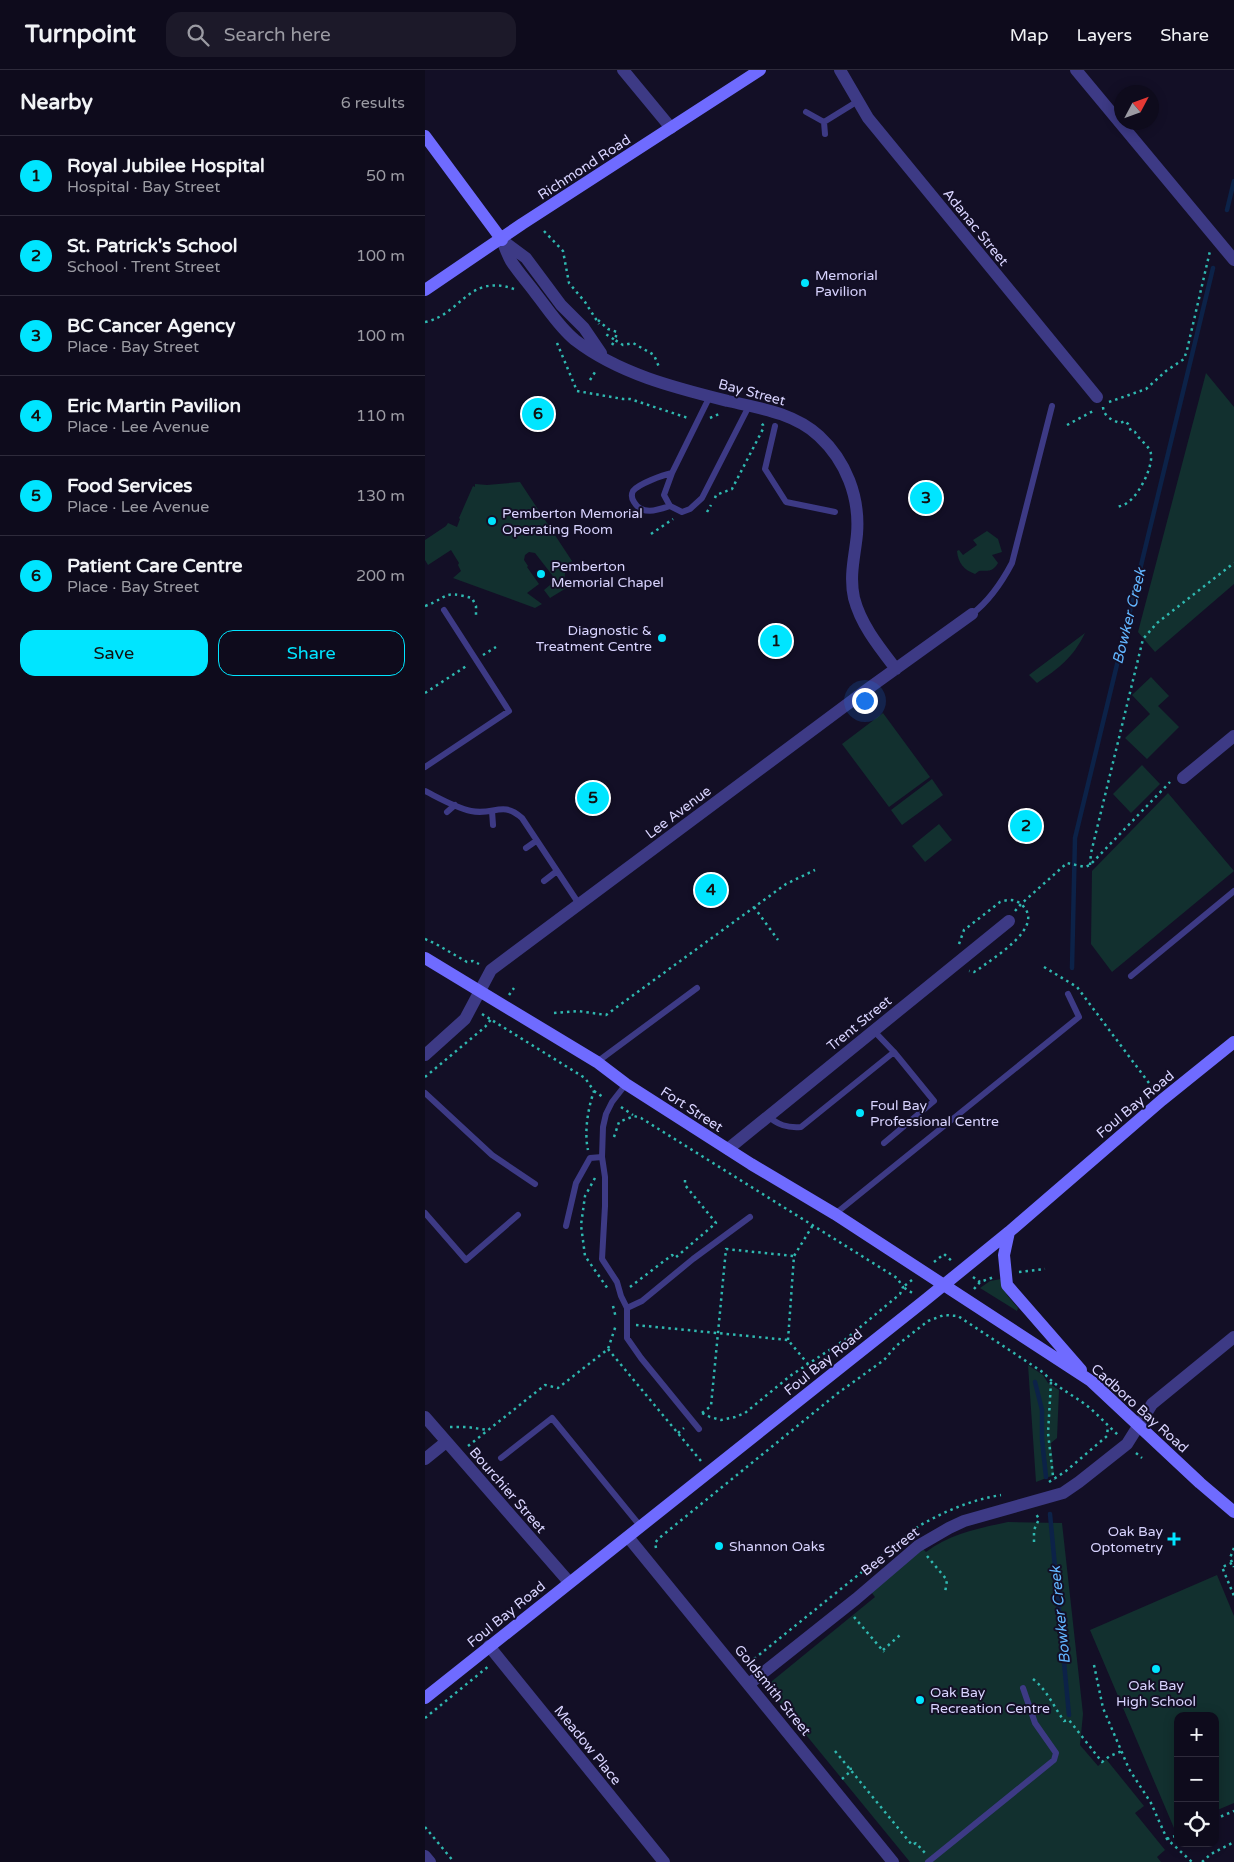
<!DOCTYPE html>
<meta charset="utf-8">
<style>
:root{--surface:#0e0b1c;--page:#1c1929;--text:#f1f3f6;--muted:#9b9ba3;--line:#2e2b3b;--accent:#00e5ff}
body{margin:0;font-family:"Varela Round",sans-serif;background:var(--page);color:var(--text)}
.controls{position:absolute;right:15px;bottom:15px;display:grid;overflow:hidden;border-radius:10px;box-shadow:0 2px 12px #0003}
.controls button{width:45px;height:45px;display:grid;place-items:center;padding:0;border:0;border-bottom:1px solid var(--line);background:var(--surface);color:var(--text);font:25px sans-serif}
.compass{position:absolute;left:689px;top:15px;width:45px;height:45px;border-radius:50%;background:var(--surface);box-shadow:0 2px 12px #0003;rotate:49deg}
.you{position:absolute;left:439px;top:630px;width:18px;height:18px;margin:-12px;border:4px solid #fff;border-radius:50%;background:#1a73e8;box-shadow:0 0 0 8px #1a73e833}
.badge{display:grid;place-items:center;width:32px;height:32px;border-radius:50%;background:var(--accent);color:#111;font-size:16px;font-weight:700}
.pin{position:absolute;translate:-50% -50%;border:2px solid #fff;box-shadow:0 1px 5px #0006}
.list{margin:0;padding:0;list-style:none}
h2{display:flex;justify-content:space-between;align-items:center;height:65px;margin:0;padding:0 20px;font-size:21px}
h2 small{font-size:16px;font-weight:400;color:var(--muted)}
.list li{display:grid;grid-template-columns:32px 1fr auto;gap:15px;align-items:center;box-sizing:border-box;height:80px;padding:0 20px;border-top:1px solid var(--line)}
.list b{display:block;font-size:19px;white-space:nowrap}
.list p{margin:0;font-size:16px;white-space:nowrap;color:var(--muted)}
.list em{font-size:16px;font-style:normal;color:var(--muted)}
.actions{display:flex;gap:10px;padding:15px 20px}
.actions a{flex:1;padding:11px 0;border:1px solid var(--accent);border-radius:15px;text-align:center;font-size:18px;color:var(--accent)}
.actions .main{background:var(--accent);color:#111}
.icon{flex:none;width:28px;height:28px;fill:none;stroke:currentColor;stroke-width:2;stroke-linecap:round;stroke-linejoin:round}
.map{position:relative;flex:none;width:809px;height:1792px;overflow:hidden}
header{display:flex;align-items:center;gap:30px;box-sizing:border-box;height:70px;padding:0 25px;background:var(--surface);border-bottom:1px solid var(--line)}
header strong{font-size:24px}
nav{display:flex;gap:28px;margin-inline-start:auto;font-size:18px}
.search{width:350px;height:45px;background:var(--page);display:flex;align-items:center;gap:12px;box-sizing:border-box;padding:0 18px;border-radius:15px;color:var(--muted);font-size:19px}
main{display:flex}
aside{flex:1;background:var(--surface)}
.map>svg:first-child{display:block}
.green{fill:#12302f}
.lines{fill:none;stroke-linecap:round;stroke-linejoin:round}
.stream{stroke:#0c2248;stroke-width:4.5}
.path{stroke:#2fb8b0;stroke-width:2.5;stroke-dasharray:2.5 4;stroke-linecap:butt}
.lane{stroke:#3d3a85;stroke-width:6}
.street{stroke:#3d3a85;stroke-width:12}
.secondary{stroke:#6f6bff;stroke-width:12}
.poi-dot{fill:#00e5ff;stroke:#130f26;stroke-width:2}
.labels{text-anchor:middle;stroke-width:4;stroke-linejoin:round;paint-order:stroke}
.street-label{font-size:14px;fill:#d9d4ff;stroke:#130f26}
.poi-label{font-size:14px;fill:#d9d4ff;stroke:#130f26;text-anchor:start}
.water-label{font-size:15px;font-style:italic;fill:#62b6ff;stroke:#130f26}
</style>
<header>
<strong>Turnpoint</strong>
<div class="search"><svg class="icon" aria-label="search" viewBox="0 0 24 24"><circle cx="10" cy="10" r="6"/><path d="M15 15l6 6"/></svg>Search here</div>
<nav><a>Map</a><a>Layers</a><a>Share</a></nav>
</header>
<main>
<aside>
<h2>Nearby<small>6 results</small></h2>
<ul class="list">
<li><span class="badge">1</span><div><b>Royal Jubilee Hospital</b><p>Hospital · Bay Street</p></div><em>50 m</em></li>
<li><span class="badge">2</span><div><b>St. Patrick's School</b><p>School · Trent Street</p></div><em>100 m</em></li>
<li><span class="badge">3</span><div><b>BC Cancer Agency</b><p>Place · Bay Street</p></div><em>100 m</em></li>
<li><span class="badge">4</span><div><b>Eric Martin Pavilion</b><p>Place · Lee Avenue</p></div><em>110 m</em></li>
<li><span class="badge">5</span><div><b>Food Services</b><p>Place · Lee Avenue</p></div><em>130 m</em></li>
<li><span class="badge">6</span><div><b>Patient Care Centre</b><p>Place · Bay Street</p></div><em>200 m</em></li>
</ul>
<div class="actions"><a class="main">Save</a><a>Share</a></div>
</aside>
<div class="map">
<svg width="809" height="1792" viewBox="0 0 809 1792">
<rect width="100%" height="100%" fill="#130f26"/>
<path class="green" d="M 781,303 L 809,337 L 809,514 L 730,582 L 713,562 Z
M 95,412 L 147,491 C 140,499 137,507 143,517 L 125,528 L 119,520 L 131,510 L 110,483 L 104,482 L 100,485 L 99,490 L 103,496 L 102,497 L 114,514 L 102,523 L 117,534 L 110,538 L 28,508 L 36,501 L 33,495 L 34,493 L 26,480 L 3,495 L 0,490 L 0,470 L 21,456 L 23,453 L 32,457 L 35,449 L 34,448 L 48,416 L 50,417 L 50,414 L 62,415 Z
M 562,461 L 573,469 L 577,482 L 567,485 L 573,493 C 567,503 563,500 554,501 L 550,504 C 539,500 533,493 532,481 L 534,480 L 538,485 L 552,475 L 548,470 Z
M 660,563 C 648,588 634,598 612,613 L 604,605 Z
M 726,607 L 744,626 L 733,636 L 754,657 L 722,689 L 700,668 L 725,644 L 707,625 Z
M 458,643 L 505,707 L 464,737 L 417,674 Z
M 717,695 L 735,714 L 706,743 L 688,724 Z
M 507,709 L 518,725 L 477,755 L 466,740 Z
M 743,723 L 809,801 L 687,902 L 666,874 L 667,801 Z
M 514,754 L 527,770 L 500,792 L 487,776 Z
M 576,1209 L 582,1225 L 593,1238 L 592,1241 L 555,1218 L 565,1211 Z
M 603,1295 L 618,1305 L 623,1313 L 634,1320 L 632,1368 L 626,1373 L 629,1405 L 611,1412 Z
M 583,1452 L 637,1453 L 658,1644 L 655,1675 L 673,1696 L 681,1689 L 719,1736 L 710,1743 L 740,1780 L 732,1787 L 736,1792 L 485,1792 L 341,1616 L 450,1527 L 443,1518 L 494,1475 L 501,1482 C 524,1464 555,1458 583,1452 Z
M 792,1505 L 809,1546 L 809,1733 L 790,1741 L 790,1646 L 753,1646 L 753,1757 L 749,1758 L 665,1560 Z"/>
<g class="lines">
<path class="stream" d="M 802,140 L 809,111
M 647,898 L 650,768 L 788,198
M 610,1312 L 617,1340 L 617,1369 L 621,1407
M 625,1444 L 644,1645"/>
<path class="path" d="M 119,161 L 138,181 L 144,213 L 160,232 L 174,254
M 173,250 L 183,259 L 192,262 L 190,270 L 179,263
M 0,252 C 36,245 43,203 89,219
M 132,273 L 152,321 L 198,329 L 205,329 L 263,348
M 187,275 L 190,270 L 198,275 L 208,273 L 229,285 L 234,297
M 165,310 L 172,299
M 684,332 L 721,319 L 741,301 L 759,289 L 762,280 L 785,181
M 678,337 C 679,347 687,350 695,353 L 700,351 L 703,354 L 706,361 L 710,362 C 714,370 725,376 726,384 C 728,397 714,425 703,432 C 700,435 696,436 692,437
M 285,348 L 296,343
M 642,355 L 670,340
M 290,428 L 291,425 L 307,419 L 338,359 L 338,355 L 335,352
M 282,442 L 286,435
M 226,464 L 248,449
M 0,536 C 25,527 16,520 47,528 L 51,536 L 51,547
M 58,585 L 71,577
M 0,623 L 43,595
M 665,795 L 666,783 L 718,569 L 732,553 L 809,493
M 329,837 L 353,870
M 590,841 L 596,834 L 642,793 L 660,797 L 665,795 L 745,712
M 0,869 L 11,874 L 42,892 L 48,891 L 54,894
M 534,874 L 539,860 L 575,832 C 583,829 591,829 597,835 C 621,857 569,887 554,899 L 549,902 L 544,901
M 619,897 L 652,917 L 730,1021
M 84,925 L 89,918
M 129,943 L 153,941 L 181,945 L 361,814 L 390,800
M 57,944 L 160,1008 L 169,1021 C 163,1038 159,1062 163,1080
M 0,1007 L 60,957 L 67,948
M 169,1021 L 178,1027
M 196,1037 L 208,1045
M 189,1067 L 194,1052 L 209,1046 L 216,1048 L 472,1208 L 478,1217 L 475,1224 L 421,1269 L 365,1306 L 320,1343 L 310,1347 L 296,1350 L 285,1347 L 277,1343
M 170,1108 L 160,1126 L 156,1155 L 160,1186 L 183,1219
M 509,1192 L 519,1184 L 528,1192
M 594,1202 L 620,1199
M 548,1207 L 555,1212
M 487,1210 L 478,1217 L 489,1224
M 205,1217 L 247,1185 L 250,1188 L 291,1153 L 260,1115 L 260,1110
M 549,1219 L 555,1212 L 569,1207
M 188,1236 L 191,1248
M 211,1255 L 363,1270 L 383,1294
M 363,1270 L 369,1186 L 388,1155
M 183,1279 L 276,1391
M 626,1312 L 623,1363 L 628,1406 L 630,1409
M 277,1343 L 286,1336 L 301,1179 L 369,1186
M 25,1357 L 42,1357 L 63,1360
M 253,1363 L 259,1358
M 43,1376 L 120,1315 L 133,1318 L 183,1279 L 191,1255
M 711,1383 L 717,1388
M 624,1412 L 641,1401 L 682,1366 L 683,1356
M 609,1472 L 609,1460 L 614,1449 L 611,1444
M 231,1478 L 230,1473 L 233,1469 L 413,1323 L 459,1290 L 471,1276 L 503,1251 L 519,1245 L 533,1246 L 619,1303 C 630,1316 644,1323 657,1332 C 671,1342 681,1354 693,1365
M 809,1478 L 805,1488 L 809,1497
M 502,1486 L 522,1510 L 520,1523
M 807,1493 L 797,1497 L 809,1526
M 429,1547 L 459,1582
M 458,1580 L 475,1565
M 324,1593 L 494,1456 C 520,1441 546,1430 576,1425
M 669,1595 L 678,1638 L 704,1699 L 726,1733 L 742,1769 L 767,1792
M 608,1609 C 622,1620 629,1637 639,1651 L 644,1650 L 677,1692 L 685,1686 L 697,1681
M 0,1648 L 65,1595
M 410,1681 L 487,1775 L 491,1773 L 500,1783
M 417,1709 L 426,1701 L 425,1694
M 790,1749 L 809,1741
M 0,1757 L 29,1792
M 742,1769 L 753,1765
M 777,1792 L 786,1784 L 809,1772"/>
<path class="lane" d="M 381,42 L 399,52 L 400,64
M 399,52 L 433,31
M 285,326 L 247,403 L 239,425 L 245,436 L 257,442 L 265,439 L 277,428 L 324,336
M 350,356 L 340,399 L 361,432 L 410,442
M 245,436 C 233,440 217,446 209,432 C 207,429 206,425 208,421 C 213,414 238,405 247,403
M 547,544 C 564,531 577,512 587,493 L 627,336
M 0,697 L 84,641 L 19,540
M 0,721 C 14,728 31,738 46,741 C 69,746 77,730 97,748 L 154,834
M 67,741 L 68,755
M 22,742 L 30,735
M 101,778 L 111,771
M 119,811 L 132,801
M 706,906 L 809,821
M 448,960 L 469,982 L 509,1031 L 459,1073
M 172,992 L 272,918
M 201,1014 L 187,1032 L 181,1044 L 178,1057 L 177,1087 L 180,1107 L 180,1136 L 177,1189 L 192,1212 L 196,1226 L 202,1238 L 202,1268 L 216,1288 L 274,1359
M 0,1023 L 67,1085 L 110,1114
M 343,1046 C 353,1055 362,1058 376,1057 L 469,982
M 0,1143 L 41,1190 L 93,1145
M 410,1144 L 654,947 L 643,924
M 141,1156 L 151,1113 L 165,1088 L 177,1087
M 202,1238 L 217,1231 L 268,1189 L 325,1147
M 76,1388 L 127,1348 L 216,1457
M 503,1792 L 629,1690 L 631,1683 L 610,1653 L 598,1618"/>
<path class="street" d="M 198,0 L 246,58
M 415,0 L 443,48 L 672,327
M 651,0 L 809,190
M 77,170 C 80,177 82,184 86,191 C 93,202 103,213 111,224 C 123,239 134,257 150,270 C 194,304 251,318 303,331 C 334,338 369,343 394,366 C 421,391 435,427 432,464 C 430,486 424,505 429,528 C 436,555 454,577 471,599
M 78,171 L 101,188 L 136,235 L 159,258 L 176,283
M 758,708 L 809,666
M 0,985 L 40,949 L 66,900 L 444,618 L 547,544
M 303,1079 L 584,851
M 0,1347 L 144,1512
M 0,1389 L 21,1372
M 203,1467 L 468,1792
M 64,1576 L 239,1792
M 324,1614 L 431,1529 L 493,1476 L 524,1458 L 539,1451 L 638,1423 L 654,1412 L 702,1374 L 727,1334 L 809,1267
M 0,1786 L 5,1792"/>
<path class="secondary" d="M 0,66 L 77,170
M 0,220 L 97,154 L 335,0
M 0,888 L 172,992 L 201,1014 L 326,1094 L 410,1144 L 666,1311 L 775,1413 L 809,1442
M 584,1162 L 579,1185 L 582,1215 L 656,1300
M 0,1628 L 499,1231 L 584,1162 L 737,1030 L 809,972"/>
</g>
<g class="poi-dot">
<circle cx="380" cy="213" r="5"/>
<circle cx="67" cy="451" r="5"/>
<circle cx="116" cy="504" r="5"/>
<circle cx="237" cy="568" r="5"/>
<circle cx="435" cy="1043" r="5"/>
<path d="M746.5 1461.5h5v5h5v5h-5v5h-5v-5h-5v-5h5z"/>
<circle cx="294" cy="1476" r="5"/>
<circle cx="731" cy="1599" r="5"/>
<circle cx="495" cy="1630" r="5"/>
</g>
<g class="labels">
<g class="street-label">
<text transform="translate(159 97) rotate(-33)" y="5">Richmond Road</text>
<text transform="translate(551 157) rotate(51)" y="5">Adanac Street</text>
<text transform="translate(327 322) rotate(15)" y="5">Bay Street</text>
<text transform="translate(253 742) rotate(-37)" y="5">Lee Avenue</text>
<text transform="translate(434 953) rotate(-39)" y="5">Trent Street</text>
<text transform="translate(710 1034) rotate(-40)" y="5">Foul Bay Road</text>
<text transform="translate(267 1039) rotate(33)" y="5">Fort Street</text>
<text transform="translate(398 1292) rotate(-39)" y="5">Foul Bay Road</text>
<text transform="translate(715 1338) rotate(42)" y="5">Cadboro Bay Road</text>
<text transform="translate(83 1420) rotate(49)" y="5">Bourchier Street</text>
<text transform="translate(465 1481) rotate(-38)" y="5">Bee Street</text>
<text transform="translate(81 1544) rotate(-39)" y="5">Foul Bay Road</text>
<text transform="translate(348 1620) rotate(51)" y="5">Goldsmith Street</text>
<text transform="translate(163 1675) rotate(51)" y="5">Meadow Place</text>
</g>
<g class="poi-label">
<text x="390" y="210">Memorial<tspan x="390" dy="16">Pavilion</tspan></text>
<text x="77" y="448">Pemberton Memorial<tspan x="77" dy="16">Operating Room</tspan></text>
<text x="126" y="501">Pemberton<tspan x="126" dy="16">Memorial Chapel</tspan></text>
<text x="227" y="565" text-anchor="end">Diagnostic &amp;<tspan x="227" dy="16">Treatment Centre</tspan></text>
<text x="445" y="1040">Foul Bay<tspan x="445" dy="16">Professional Centre</tspan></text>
<text x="738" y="1466" text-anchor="end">Oak Bay<tspan x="738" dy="16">Optometry</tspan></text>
<text x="304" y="1481">Shannon Oaks</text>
<text x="731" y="1620" text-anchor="middle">Oak Bay<tspan x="731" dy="16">High School</tspan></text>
<text x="505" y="1627">Oak Bay<tspan x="505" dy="16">Recreation Centre</tspan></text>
</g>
<g class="water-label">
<text transform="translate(704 546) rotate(-76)" y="5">Bowker Creek</text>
<text transform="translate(635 1545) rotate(-96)" y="5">Bowker Creek</text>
</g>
</g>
</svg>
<div class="controls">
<button>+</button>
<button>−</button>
<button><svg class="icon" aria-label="locate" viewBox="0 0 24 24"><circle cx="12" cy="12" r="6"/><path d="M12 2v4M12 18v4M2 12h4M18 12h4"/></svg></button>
</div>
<svg class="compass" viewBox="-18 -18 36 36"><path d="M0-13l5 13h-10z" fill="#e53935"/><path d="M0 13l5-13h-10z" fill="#9b9ba3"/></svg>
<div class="you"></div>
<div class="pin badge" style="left:351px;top:571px">1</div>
<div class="pin badge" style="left:601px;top:756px">2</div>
<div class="pin badge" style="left:501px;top:428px">3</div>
<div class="pin badge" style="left:286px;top:820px">4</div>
<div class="pin badge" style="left:168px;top:728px">5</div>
<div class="pin badge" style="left:113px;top:344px">6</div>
</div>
</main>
